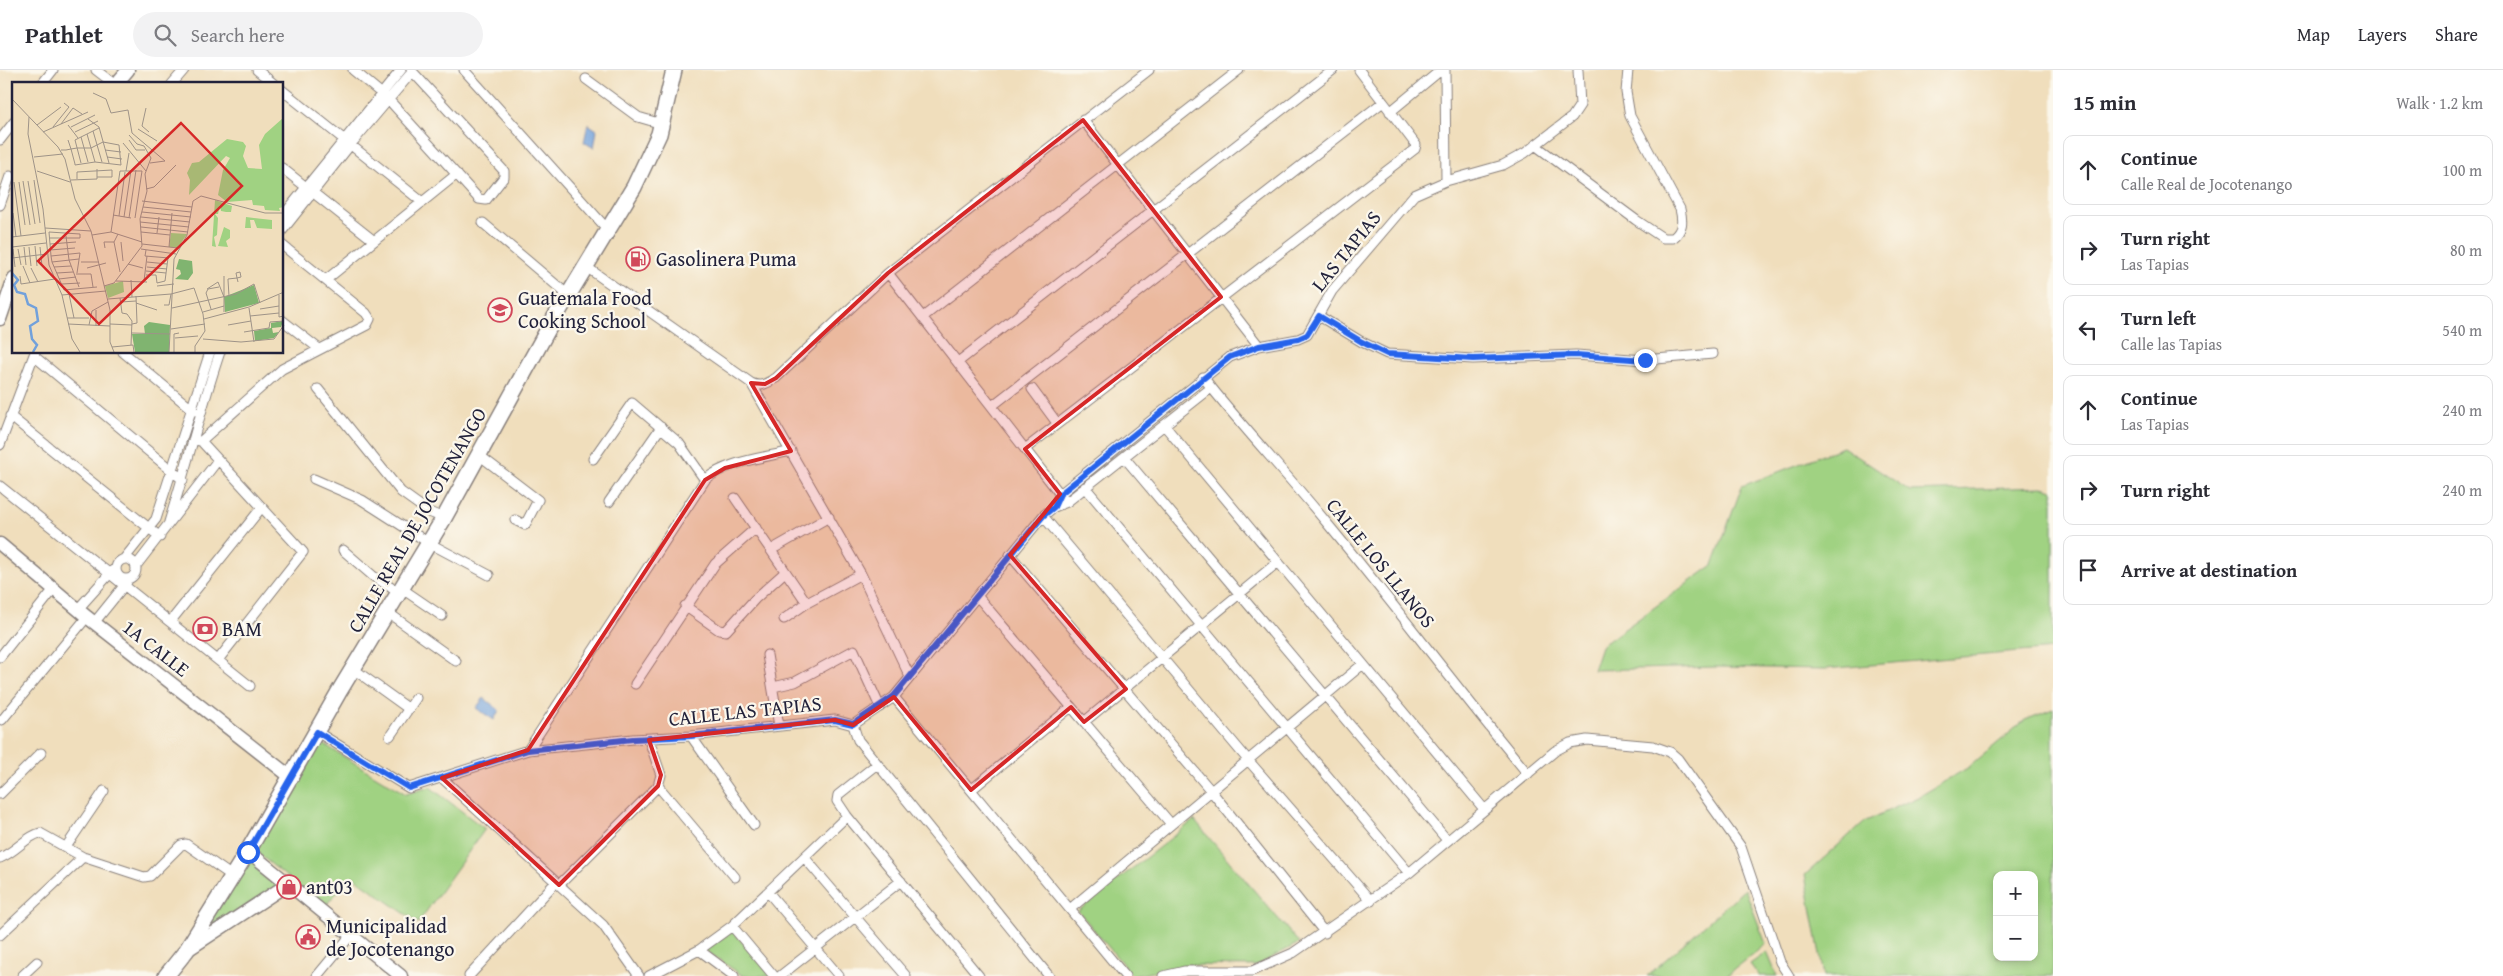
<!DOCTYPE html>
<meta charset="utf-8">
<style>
:root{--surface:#fff;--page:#f2f2f3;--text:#2b2b33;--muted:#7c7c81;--line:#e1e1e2}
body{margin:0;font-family:"Gentium Book Plus",serif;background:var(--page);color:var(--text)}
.controls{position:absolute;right:15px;bottom:15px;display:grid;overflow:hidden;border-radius:10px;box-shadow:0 2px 8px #0003}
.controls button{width:45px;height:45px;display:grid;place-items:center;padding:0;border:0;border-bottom:1px solid var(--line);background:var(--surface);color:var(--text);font:25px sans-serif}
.stop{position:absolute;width:15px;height:15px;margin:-11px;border:4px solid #2563eb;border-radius:50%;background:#fff}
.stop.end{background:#2563eb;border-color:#fff;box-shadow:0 1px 5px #0008}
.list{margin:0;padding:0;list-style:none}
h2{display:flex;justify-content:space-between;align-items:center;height:65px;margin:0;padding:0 20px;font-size:21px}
h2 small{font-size:16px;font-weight:400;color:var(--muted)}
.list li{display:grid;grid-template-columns:32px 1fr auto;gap:15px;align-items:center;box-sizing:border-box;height:70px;margin:0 10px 10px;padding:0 10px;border:1px solid var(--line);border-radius:10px}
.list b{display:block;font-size:19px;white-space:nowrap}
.list p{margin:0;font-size:16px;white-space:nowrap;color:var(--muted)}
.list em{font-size:16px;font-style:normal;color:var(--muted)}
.icon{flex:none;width:28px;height:28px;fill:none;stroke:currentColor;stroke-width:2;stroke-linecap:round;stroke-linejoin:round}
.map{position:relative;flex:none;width:2053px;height:906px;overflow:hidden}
header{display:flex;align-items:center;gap:30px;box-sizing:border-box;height:70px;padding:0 25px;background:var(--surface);border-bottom:1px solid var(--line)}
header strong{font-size:24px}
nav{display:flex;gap:28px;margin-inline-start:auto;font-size:18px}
.search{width:350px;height:45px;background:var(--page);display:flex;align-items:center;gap:12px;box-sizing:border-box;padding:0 18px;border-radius:28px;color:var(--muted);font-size:19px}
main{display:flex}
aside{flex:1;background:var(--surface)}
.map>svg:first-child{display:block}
.green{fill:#a0d282;stroke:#617a5e;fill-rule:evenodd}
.water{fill:#72a1db;stroke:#4a628b}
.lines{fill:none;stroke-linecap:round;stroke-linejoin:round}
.street-casing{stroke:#89807c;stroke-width:11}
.secondary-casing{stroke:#89807c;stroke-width:15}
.primary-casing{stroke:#89807c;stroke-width:18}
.street{stroke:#fff;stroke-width:9}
.secondary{stroke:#fff;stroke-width:12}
.primary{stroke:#fff;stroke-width:15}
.route{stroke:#2563eb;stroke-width:6}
.marked{fill:#d62828;fill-opacity:0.2;stroke:#d62828;stroke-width:4;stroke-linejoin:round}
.labels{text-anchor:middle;stroke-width:4.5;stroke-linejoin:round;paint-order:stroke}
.street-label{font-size:20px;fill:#22223b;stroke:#fbf7ec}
.poi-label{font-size:20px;fill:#22223b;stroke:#fbf7ec;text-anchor:start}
.inset-river{fill:none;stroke:#72a1db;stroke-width:2.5}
.inset-road{fill:none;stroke:#9e9388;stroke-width:1}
.view{fill:#d62828;fill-opacity:0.15;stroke:#d62828;stroke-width:2.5}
.inset-edge{fill:none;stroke:#22223b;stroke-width:2.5}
</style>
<header>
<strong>Pathlet</strong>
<div class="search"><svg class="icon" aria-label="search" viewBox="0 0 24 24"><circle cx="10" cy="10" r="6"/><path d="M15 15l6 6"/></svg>Search here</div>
<nav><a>Map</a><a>Layers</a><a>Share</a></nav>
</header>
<main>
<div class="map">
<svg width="2053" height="906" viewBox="0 0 2053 906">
<rect width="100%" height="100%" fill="#fbf7ec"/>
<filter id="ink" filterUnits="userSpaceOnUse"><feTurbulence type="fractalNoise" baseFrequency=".02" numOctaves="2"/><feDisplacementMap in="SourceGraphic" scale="10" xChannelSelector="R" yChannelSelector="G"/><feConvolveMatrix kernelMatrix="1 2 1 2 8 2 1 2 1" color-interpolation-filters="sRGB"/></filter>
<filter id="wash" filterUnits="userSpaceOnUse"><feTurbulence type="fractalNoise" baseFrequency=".0096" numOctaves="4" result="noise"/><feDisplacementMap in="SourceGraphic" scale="20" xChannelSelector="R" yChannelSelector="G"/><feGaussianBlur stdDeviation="1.12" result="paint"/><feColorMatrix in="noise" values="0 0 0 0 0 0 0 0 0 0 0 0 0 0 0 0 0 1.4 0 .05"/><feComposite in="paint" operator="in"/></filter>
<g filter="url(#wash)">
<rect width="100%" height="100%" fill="#f0debc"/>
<path class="green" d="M 1843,377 L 1910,421 L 2043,417 L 2053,420 L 2053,579 L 1825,599 L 1717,597 L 1593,600 L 1601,576 L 1713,495 L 1742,416 Z
M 2053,639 L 2053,906 L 1824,906 L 1805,805 L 1864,752 L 1920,726 L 1969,697 L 2025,650 ZM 1997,805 L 2034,805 L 2034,887 L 1997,887 Z
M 318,671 L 406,724 L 430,717 L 485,759 L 418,853 L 352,806 L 324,837 L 255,781 Z
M 1194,750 L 1299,873 L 1256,896 L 1186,895 L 1133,906 L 1078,841 Z
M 249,787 L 282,814 L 194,873 Z
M 1745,819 L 1766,874 L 1726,906 L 1647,906 Z
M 732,861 L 773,906 L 743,906 L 705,880 Z
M 1767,882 L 1777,906 L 1759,906 L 1750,894 Z"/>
<path class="water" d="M 588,54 L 597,60 L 594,78 L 584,72 Z
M 484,628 L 499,640 L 494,650 L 476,638 Z"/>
</g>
<g filter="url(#ink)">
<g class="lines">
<g class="street-casing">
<path id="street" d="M 96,0 L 114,14
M 257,0 L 274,14
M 353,0 L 388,29 L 479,129 L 486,130 L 504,107 L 504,101 L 411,0
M 464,0 L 609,161
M 1445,0 L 1446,111
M 586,9 L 638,47 L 662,54
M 42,14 L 53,0
M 172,14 L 184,0
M 282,20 L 421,131
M 1390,42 L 1441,0
M 1083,50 L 1259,276
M 0,70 L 14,52
M 1535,75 L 1636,150 L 1663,168 L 1673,168 C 1683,160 1683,151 1680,139 L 1630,46 L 1626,22 L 1628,0
M 282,98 L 373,170
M 0,135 L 10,106
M 282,147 L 401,0
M 483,153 L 568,225
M 282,161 L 351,74 L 412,2
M 585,196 L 751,313 C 761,318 767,313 776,308 L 888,203 L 1149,0
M 888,203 L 1063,428
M 327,209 L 457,104
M 1319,246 L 1362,272 L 1387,284 L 1473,289 L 1576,285 L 1645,290 L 1713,284
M 923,247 L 1239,0
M 282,250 L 318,278
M 123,282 L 194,341
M 34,286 L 183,410
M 958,292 L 1333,0
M 1203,307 C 1242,357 1286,403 1326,452 C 1395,535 1459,621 1528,704
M 751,313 L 861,504 L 910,607
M 318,319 L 401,422 L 429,442 L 444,448
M 1032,319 L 1057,353
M 992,336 L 1383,32
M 10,346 L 160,467
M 1164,355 L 1484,739
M 194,370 L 201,371 L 303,482 L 218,590
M 201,371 L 282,299 L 367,255 L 370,249 L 366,243 L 282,175
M 0,375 L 35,282
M 1025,379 L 1415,79 L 1416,75 L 1359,0
M 479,385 L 538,430 L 525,455 L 515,450
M 1124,387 L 1447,770
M 593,389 L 632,333 L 679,373 L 705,410
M 314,409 L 362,430 L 429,473 L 489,505
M 0,416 L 250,616
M 1085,417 L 1409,803
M 735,428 L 807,533
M 609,432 L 661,357
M 1054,437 L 1060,424 L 1230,287 L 1259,276 L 1298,269 L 1307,265 L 1332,221 L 1414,125 L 1446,111 L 1503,95 L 1525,83 L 1572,47 L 1580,35 L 1578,0
M 1043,446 L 1248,690 L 1371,831
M 169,452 C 187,395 201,338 220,282
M 343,480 L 373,506 L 398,522
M 771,480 L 829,447
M 1010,485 L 1212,722 L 1325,863
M116 499a10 10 0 1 1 20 0a10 10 0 1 1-20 0Z
M 124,489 L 156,449 L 210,282
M 136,496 L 218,390
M 401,518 L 442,546
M 978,527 L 1171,754
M 685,536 L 719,560 L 726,561 L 755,529 L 785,502
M 78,539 L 113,500
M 387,542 L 456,591
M 784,549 L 807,533 L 861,504
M 170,552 L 262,437
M 94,553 L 127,512
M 767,585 L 779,656
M 0,587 L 54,519
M 352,598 L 409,639
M 635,614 L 715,494 L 756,458
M 773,617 L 795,612 L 854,580 L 880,637
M 894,627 L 1125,906
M 2,650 L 87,547
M 1084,652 L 1278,492
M 853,655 L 858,670 L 1049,906
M 317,662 L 409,718 L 528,680 L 633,669 L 691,666 L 835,650 L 853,655 L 894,627 L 1043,446 L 1054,437 L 1067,432 L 1211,318
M 390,666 L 416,628
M 691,666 L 754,755
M 528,680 L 705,410 C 726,391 764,388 791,381
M 877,694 L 838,725 L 837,731 L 847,746 L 979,906
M 442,708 L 603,855 L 639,906
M 658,716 L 735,807
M 971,720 L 1071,637
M 0,724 L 41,683
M 66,777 L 104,721
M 804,787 L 906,906
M 0,788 C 17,781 25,767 40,763 L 83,787 L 144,807 L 150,806 L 181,775 L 186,774 L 232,806
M 559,815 L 658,716 L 661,705 L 649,670
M 768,822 L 839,906
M 1070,839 L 1363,594
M 732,856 L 774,906
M 0,865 L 83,787
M 699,880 L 734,906
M 22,906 L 37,892
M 317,906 L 351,865
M 469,906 L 556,812
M 649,906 L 699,880 L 732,856 L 847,746
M 780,906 L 901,811
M 1163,906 L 1185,901 L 1252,901 L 1293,883 L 1409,803 L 1555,681 L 1570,673 L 1587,670 L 1653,676 L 1670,682 L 1678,689 L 1741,777 L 1780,892 L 1789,906"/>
</g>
<g class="secondary-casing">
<path id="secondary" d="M 116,14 L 128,0
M 0,249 L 14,208
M 0,474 L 87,547 L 292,708
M 248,781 L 401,906
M 186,881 L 288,814"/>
</g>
<g class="primary-casing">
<path id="primary" d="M 166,906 L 186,881 L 248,781 L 340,620 L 444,448 L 552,252 L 634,117 L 659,64 L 674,0"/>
</g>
<use href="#street" class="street"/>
<use href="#secondary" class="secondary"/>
<use href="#primary" class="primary"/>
</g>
</g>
<g class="lines" filter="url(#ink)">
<path class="route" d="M 248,782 L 317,662 L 409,718 L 528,680 L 633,669 L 691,666 L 835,650 L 853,654 L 894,626 L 1043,446 L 1054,437 L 1060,424 L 1230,287 L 1259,276 L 1298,269 L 1307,265 L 1319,246 L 1362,272 L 1387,284 L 1473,289 L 1576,285 L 1645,290"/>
</g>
<path class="marked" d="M 1083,50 L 1221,227 L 1025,379 L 1060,424 L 1010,485 L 1126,619 L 1084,652 L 1071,637 L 971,720 L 894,627 L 853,655 L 835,650 L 649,670 L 661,705 L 658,716 L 559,815 L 442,708 L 528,680 L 705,410 L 725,398 L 791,381 L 751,313 L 765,314 L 776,308 L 888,203 Z"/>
<defs>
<g id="fuel-ring" transform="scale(1.25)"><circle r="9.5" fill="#fbf7ec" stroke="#d1495b" stroke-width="1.5"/><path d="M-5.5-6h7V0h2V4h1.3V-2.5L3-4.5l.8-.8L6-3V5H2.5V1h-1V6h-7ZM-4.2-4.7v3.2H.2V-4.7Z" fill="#d1495b"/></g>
<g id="school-ring" transform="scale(1.25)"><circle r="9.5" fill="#fbf7ec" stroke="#d1495b" stroke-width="1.5"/><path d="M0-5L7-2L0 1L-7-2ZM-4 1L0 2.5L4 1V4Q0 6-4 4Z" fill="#d1495b"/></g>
<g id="bank-ring" transform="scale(1.25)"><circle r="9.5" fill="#fbf7ec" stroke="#d1495b" stroke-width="1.5"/><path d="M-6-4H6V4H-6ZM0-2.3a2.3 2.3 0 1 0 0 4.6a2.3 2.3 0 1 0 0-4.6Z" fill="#d1495b"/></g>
<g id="shop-ring" transform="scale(1.25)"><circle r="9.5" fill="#fbf7ec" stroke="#d1495b" stroke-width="1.5"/><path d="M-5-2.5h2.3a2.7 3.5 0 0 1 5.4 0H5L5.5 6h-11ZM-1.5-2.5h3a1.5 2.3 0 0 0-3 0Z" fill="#d1495b"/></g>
<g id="civic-ring" transform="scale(1.25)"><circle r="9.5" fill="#fbf7ec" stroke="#d1495b" stroke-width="1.5"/><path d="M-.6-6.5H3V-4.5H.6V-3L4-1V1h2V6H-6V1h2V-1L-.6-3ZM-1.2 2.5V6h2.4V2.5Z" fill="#d1495b"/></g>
</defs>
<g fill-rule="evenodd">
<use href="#fuel-ring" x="638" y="189"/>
<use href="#school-ring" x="500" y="240"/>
<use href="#bank-ring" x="205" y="559"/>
<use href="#shop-ring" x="289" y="817"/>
<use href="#civic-ring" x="308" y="867"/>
</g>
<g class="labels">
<g class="street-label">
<text transform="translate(1346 181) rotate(-51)" y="7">LAS TAPIAS</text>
<text transform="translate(417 450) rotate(-60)" y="7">CALLE REAL DE JOCOTENANGO</text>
<text transform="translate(1381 493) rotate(51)" y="7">CALLE LOS LLANOS</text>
<text transform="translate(156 578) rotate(38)" y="7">1A CALLE</text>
<text transform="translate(745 641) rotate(-6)" y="7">CALLE LAS TAPIAS</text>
</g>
<g class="poi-label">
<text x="656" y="196">Gasolinera Puma</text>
<text x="518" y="235">Guatemala Food<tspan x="518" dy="23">Cooking School</tspan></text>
<text x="222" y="566">BAM</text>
<text x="306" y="824">ant03</text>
<text x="326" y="863">Municipalidad<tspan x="326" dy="23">de Jocotenango</tspan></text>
</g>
</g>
<g transform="translate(12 12)">
<rect width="271" height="271" fill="#f0debc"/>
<path d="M 271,36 L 272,125 L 267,126 L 268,129 L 253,128 L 252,124 L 241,123 L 240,118 L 215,120 L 206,113 L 211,88 L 218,76 L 214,74 L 177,113 L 178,98 L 175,91 L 180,81 L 187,80 L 215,57 L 231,60 L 234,64 L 231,74 L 236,86 L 250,87 L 247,63 L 253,52 ZM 203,118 L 220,124 L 219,130 L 214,130 L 209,129 L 208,123 L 206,132 L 203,132 L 206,136 L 205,153 L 202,155 L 204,165 L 200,164 ZM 234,135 L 260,138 L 260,147 L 245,146 L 242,138 L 238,138 L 239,146 L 233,146 ZM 212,145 L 218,148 L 218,156 L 214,159 L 216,165 L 206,164 ZM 159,151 L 175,152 L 166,166 L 157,165 ZM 111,199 L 112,210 L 96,216 L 93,204 Z" fill="#a0d282"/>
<path d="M 167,177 L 180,179 L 181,191 L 176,198 L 163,197 L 169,192 L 168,188 L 164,187 ZM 242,203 L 247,221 L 213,230 L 212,215 ZM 271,239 L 269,245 L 260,246 L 261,251 L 267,250 L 262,256 L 243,259 L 242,249 L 259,246 L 259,241 ZM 137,240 L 158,243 L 157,270 L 123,270 L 120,252 L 133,252 L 132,244 Z" fill="#80b470"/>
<path class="inset-river" d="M 0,191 L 6,198 L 2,203 L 5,210 L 13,212 L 16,222 L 24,226 L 26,239 L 18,244 L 20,257 L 25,263 L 21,270"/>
<path class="inset-road" d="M 81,11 L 94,17 L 99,31 L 116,28 L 120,51 L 153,79M 0,17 L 46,65 L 53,77 L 63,117 L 79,149 L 98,228 L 98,260 L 102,270M 134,26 L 130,44 L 137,50M 17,35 L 16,52 L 31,127 L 37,183 L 50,213 L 60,257 L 68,270M 76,37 L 87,45 L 97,81M 49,42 L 61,26 L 70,32M 25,43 L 49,25M 56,43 L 66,56M 41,45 L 57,25 L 52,21M 59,45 L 83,33M 126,47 L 145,59M 81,49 L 90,80M 31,50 L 76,30M 63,50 L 86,39M 75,52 L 83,80M 69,55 L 76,80M 117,58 L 124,68 L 133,68M 111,61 L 134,89M 49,68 L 54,68 L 59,67 L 65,66 L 79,66 L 91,60 L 107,63 L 109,83 L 83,80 L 63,83 L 63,82 L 59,67 L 56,58M 93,68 L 109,70M 22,75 L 51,72M 95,75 L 110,77M 69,81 L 63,58 L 87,46M 138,81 L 153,79M 25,89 L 58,100M 114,89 L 117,71M 65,97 L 65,90 L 100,88 L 100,95 L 85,95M 22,98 L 28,141M 59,98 L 85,97 L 85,87M 11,99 L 18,143M 16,99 L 23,142M 2,100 L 9,154M 7,100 L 13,143M 134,107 L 142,105 L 164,83M 130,119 L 180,125M 131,125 L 179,130M 130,130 L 179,135M 1,131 L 4,155M 101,133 L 119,136M 107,134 L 113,90M 112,135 L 119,88M 129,135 L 178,140M 117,136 L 124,88M 128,140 L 177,145M 129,145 L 176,150M 33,146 L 79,149M 99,150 L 108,89 L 130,89 L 123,136M 129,150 L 158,153M 145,151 L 147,135M 106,152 L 102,160 L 108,190M 80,153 L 99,150 L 130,160M 54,154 L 57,178 L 67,205M 0,155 L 33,151M 38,156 L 68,156 L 68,152 L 37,150 L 39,174 L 40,180 L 52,208 L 85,205M 109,160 L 111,179M 38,162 L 64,160M 130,162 L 166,166M 23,164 L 25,184M 0,165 L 34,161M 12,165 L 14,183M 17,165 L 19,184M 28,165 L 30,184M 157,165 L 160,131M 93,166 L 92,160 L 102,160M 1,167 L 3,185M 6,167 L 9,183M 129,167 L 164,172M 38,168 L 63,166M 134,168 L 133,174 L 157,176M 39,174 L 68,171 L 65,191M 0,176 L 35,172M 40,180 L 67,177M 69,180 L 87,180M 135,180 L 155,182M 116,182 L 131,186M 11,184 L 18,201M 42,185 L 59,184M 135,185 L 155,187M 19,186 L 26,200M 75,186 L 94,181M 134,189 L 154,191M 45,191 L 61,190M 64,192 L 79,192 L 81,205M 134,193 L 144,193 L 145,201 L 153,199 L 156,176M 8,194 L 9,202 L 43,197M 212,194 L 212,230M 47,197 L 64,195M 119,198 L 120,215M 104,199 L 135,200M 132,199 L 135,174M 50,202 L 68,201M 92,204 L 102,201 L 130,164 L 128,137 L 135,109 L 133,92 L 139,76 L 132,64 L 125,62 L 117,53M 145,204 L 162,202M 195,207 L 206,200 L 212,215M 57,212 L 62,236M 50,213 L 94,209M 267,213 L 267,235 L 272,234M 217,214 L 216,198 L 216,197 L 225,196 L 229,195 L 228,190 L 224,191 L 225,196 L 226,200M 108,216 L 110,231 L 115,232 L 120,239 L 119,263M 96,217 L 159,212 L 182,206 L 191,232 L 193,249 L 183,264 L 183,270M 109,220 L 124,219M 124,221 L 145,228M 152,223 L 157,223 L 159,212M 160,226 L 224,212 L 242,202 L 248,221M 237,226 L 242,260M 199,227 L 194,211 L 196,207 L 207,205M 248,227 L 267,224M 191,230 L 212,224M 238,234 L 267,231M 55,236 L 77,236M 192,237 L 237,225 L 272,210M 56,242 L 98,244M 98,242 L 120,243M 120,242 L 125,241 L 124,214M 77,243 L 80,229 L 96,220M 216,243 L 239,239M 84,244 L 84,228M 159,247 L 193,242M 232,250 L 257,246 L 258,240 L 272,239M 120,251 L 158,252M 163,256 L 186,254M 191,257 L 229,260 L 262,257 L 272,243M 100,265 L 121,263 L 122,270M 157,270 L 162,177 L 175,153 L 181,119 L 189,114 L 253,131 L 272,131M 162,270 L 162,252 L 167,251"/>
<path class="view" d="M 169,41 L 230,104 L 87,242 L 26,179 Z"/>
<rect width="271" height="271" class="inset-edge"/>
</g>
</svg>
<div class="controls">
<button>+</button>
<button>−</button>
</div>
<div class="stop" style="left:248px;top:782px"></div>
<div class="stop end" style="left:1645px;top:290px"></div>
</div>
<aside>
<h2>15 min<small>Walk · 1.2 km</small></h2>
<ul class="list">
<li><svg class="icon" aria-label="ahead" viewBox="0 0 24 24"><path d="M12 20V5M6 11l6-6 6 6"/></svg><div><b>Continue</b><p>Calle Real de Jocotenango</p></div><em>100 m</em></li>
<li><svg class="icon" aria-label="right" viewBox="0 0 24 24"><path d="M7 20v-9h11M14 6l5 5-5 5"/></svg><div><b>Turn right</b><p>Las Tapias</p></div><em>80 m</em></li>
<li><svg class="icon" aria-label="left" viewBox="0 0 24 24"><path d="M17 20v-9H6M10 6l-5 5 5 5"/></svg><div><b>Turn left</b><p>Calle las Tapias</p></div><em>540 m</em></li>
<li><svg class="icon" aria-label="ahead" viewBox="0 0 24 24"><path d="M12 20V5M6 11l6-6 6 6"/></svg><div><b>Continue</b><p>Las Tapias</p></div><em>240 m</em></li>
<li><svg class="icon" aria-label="right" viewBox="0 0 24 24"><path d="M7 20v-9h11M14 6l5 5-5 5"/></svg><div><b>Turn right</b></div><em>240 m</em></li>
<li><svg class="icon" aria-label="arrive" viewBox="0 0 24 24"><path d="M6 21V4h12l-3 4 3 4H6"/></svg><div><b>Arrive at destination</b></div></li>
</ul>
</aside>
</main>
